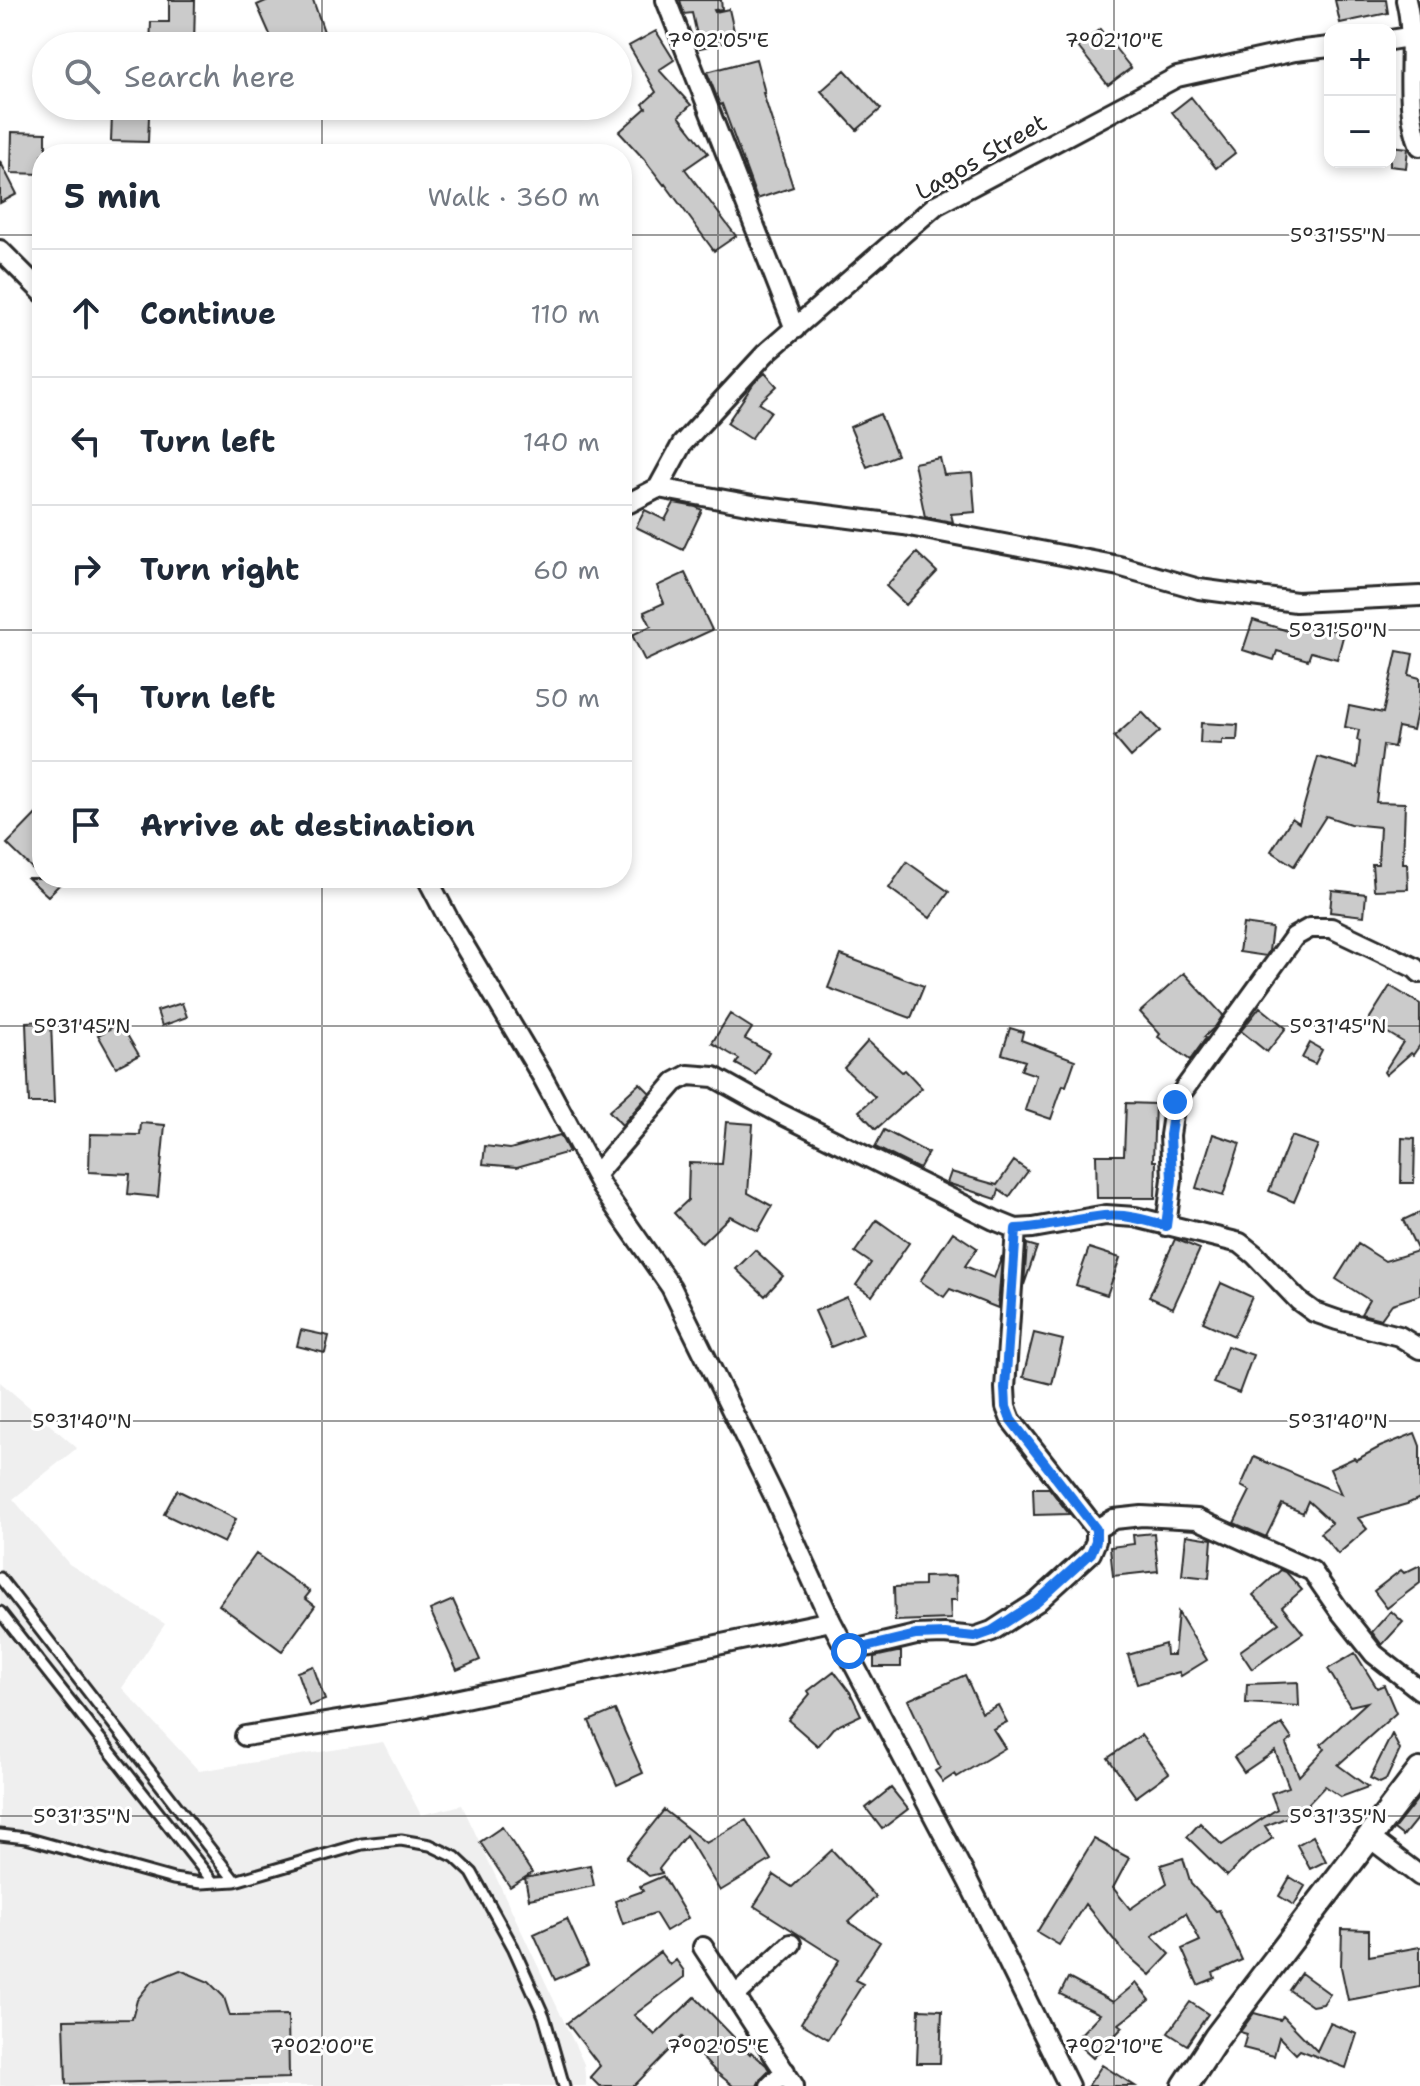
<!DOCTYPE html>
<meta charset="utf-8">
<style>
:root{--surface:#fff;--page:#f6f6f7;--text:#1f2937;--muted:#747a83;--line:#e0e1e3}
body{margin:0;font-family:"Shantell Sans",sans-serif;background:var(--page);color:var(--text)}
.controls{position:absolute;right:24px;top:24px;display:grid;overflow:hidden;border-radius:16px;box-shadow:0 4px 12px #0003}
.controls button{width:72px;height:72px;display:grid;place-items:center;padding:0;border:0;border-bottom:2px solid var(--line);background:var(--surface);color:var(--text);font:40px sans-serif}
.stop{position:absolute;width:24px;height:24px;margin:-18px;border:6px solid #1a73e8;border-radius:50%;background:#fff}
.stop.end{background:#1a73e8;border-color:#fff;box-shadow:0 2px 8px #0008}
.list{margin:0;padding:0;list-style:none}
h2{display:flex;justify-content:space-between;align-items:center;height:104px;margin:0;padding:0 32px;font-size:34px}
h2 small{font-size:26px;font-weight:400;color:var(--muted)}
.list li{display:grid;grid-template-columns:52px 1fr auto;gap:24px;align-items:center;box-sizing:border-box;height:128px;padding:0 32px;border-top:2px solid var(--line)}
.list b{display:block;font-size:30px;white-space:nowrap}
.list em{font-size:26px;font-style:normal;color:var(--muted)}
.icon{flex:none;width:44px;height:44px;fill:none;stroke:currentColor;stroke-width:2;stroke-linecap:round;stroke-linejoin:round}
.map{position:relative;flex:none;width:1420px;height:2086px;overflow:hidden}
.search{position:absolute;background:var(--surface);box-shadow:0 4px 12px #0003;left:32px;top:32px;width:600px;height:88px;display:flex;align-items:center;gap:20px;box-sizing:border-box;padding:0 28px;border-radius:44px;color:var(--muted);font-size:30px}
.panel{position:absolute;background:var(--surface);box-shadow:0 4px 12px #0003;left:32px;top:144px;width:600px;height:744px;border-radius:32px}
.map>svg:first-child{display:block}
.built{fill:#efefef}
.building{fill:#cbcbcb;stroke:#2b2b2b;stroke-width:2}
.lines{fill:none;stroke-linecap:round;stroke-linejoin:round}
.lane-casing{stroke:#2b2b2b;stroke-width:15}
.street-casing{stroke:#2b2b2b;stroke-width:24}
.secondary-casing{stroke:#2b2b2b;stroke-width:30}
.lane{stroke:#fff;stroke-width:9}
.street{stroke:#fff;stroke-width:18}
.secondary{stroke:#fff;stroke-width:24}
.route{stroke:#1a73e8;stroke-width:10}
.ticks{fill:none;stroke:#2b2b2b;stroke-width:2;stroke-opacity:0.45}
.labels{text-anchor:middle;stroke-width:6;stroke-linejoin:round;paint-order:stroke}
.street-label{font-size:24px;fill:#2b2b2b;stroke:#fff}
.ticks-label{font-size:20px;text-anchor:middle;fill:#2b2b2b;stroke:#fff;stroke-width:6;stroke-linejoin:round;paint-order:stroke}
</style>
<div class="map">
<svg width="1420" height="2086" viewBox="0 0 1420 2086">
<rect width="100%" height="100%" fill="#fff"/>
<filter id="ink" filterUnits="userSpaceOnUse"><feTurbulence type="fractalNoise" baseFrequency=".0125" numOctaves="2"/><feDisplacementMap in="SourceGraphic" scale="16" xChannelSelector="R" yChannelSelector="G"/><feConvolveMatrix kernelMatrix="1 2 1 2 8 2 1 2 1" color-interpolation-filters="sRGB"/></filter>
<g filter="url(#ink)">
<path class="built" d="M 0,1382 L 77,1448 L 13,1499 L 69,1564 L 165,1624 L 122,1688 L 199,1771 L 383,1742 L 421,1815 L 462,1805 L 584,2064 L 586,2086 L 0,2086 Z"/>
<path class="building" d="M 169,0 L 195,0 L 194,46 L 150,46 L 151,22 L 169,22 Z
M 268,0 L 313,0 L 329,46 L 275,46 L 257,5 Z
M 680,0 L 721,0 L 722,9 L 714,10 L 715,12 L 729,9 L 736,40 L 700,48 L 692,13 L 684,14 Z
M 1335,0 L 1386,0 L 1388,13 L 1340,23 Z
M 1100,29 L 1131,68 L 1108,85 L 1078,47 Z
M 656,31 L 674,60 L 659,70 L 691,105 L 679,116 L 708,153 L 685,169 L 736,236 L 714,251 L 665,184 L 664,185 L 644,159 L 619,132 L 646,108 L 643,104 L 656,92 L 629,46 Z
M 756,59 L 765,93 L 763,93 L 793,187 L 757,199 L 722,104 L 720,105 L 707,72 Z
M 845,70 L 881,109 L 857,130 L 821,91 Z
M 1191,97 L 1235,153 L 1216,168 L 1172,112 Z
M 112,115 L 149,116 L 148,142 L 111,141 Z
M 12,132 L 46,133 L 46,154 L 42,154 L 42,174 L 11,173 Z
M 1390,146 L 1408,148 L 1406,168 L 1390,166 Z
M 0,161 L 17,194 L 0,203 Z
M 765,373 L 777,386 L 759,403 L 771,411 L 751,439 L 727,423 L 754,383 Z
M 880,414 L 897,455 L 867,467 L 850,427 Z
M 940,458 L 944,475 L 972,473 L 975,512 L 951,514 L 953,522 L 925,517 L 914,463 Z
M 674,503 L 696,507 L 702,510 L 683,550 L 636,527 L 645,510 L 665,520 Z
M 917,553 L 937,572 L 906,605 L 886,586 Z
M 685,573 L 712,630 L 645,661 L 632,635 L 651,626 L 644,612 L 664,603 L 657,586 Z
M 1253,620 L 1291,632 L 1294,621 L 1344,633 L 1337,659 L 1311,652 L 1308,660 L 1277,651 L 1274,660 L 1243,650 Z
M 1397,651 L 1413,654 L 1409,675 L 1420,678 L 1420,698 L 1413,730 L 1398,727 L 1394,747 L 1383,745 L 1376,802 L 1405,803 L 1403,863 L 1407,863 L 1408,889 L 1374,890 L 1372,864 L 1378,864 L 1380,827 L 1350,824 L 1326,816 L 1294,866 L 1271,851 L 1292,818 L 1299,823 L 1318,757 L 1357,768 L 1360,741 L 1357,740 L 1359,730 L 1345,727 L 1349,706 L 1383,713 Z
M 1142,712 L 1160,731 L 1131,757 L 1114,737 Z
M 1201,723 L 1238,725 L 1237,740 L 1222,740 L 1222,744 L 1200,743 Z
M 42,808 L 42,878 L 7,844 Z
M 907,862 L 949,892 L 930,918 L 889,888 Z
M 28,878 L 66,878 L 48,896 Z
M 1332,890 L 1366,894 L 1364,916 L 1330,912 Z
M 1243,924 L 1272,928 L 1269,951 L 1266,956 L 1239,952 Z
M 841,955 L 924,986 L 911,1018 L 828,988 Z
M 1184,973 L 1223,1015 L 1215,1027 L 1204,1037 L 1206,1038 L 1190,1060 L 1158,1037 L 1160,1034 L 1140,1012 Z
M 1390,986 L 1420,1004 L 1420,1045 L 1413,1055 L 1411,1053 L 1386,1075 L 1384,1072 L 1403,1042 L 1368,1021 Z
M 182,1003 L 187,1017 L 162,1026 L 157,1011 Z
M 1260,1007 L 1286,1028 L 1267,1052 L 1241,1031 Z
M 730,1014 L 752,1028 L 745,1039 L 769,1052 L 756,1075 L 736,1064 L 739,1059 L 712,1043 Z
M 51,1021 L 54,1103 L 29,1103 L 26,1022 Z
M 120,1023 L 139,1055 L 116,1067 L 98,1035 Z
M 1010,1028 L 1023,1032 L 1021,1040 L 1075,1060 L 1066,1086 L 1063,1085 L 1051,1119 L 1025,1110 L 1036,1075 L 1021,1070 L 1025,1061 L 1002,1054 Z
M 868,1041 L 902,1072 L 905,1070 L 922,1088 L 876,1129 L 859,1111 L 875,1097 L 844,1068 Z
M 1310,1043 L 1322,1050 L 1315,1064 L 1302,1058 Z
M 640,1083 L 650,1093 L 622,1125 L 609,1111 Z
M 1126,1103 L 1155,1104 L 1153,1161 L 1156,1161 L 1155,1198 L 1097,1198 L 1096,1155 L 1124,1155 Z
M 726,1122 L 753,1124 L 748,1193 L 772,1206 L 758,1231 L 730,1216 L 702,1243 L 674,1213 L 688,1200 L 689,1163 L 722,1164 Z
M 141,1123 L 165,1125 L 158,1197 L 128,1194 L 130,1174 L 89,1172 L 90,1134 L 140,1135 Z
M 884,1130 L 928,1153 L 919,1169 L 875,1147 Z
M 1213,1134 L 1240,1143 L 1223,1196 L 1196,1188 Z
M 560,1135 L 569,1152 L 517,1167 L 483,1164 L 485,1146 L 510,1149 Z
M 1291,1136 L 1318,1145 L 1294,1202 L 1269,1191 Z
M 1402,1138 L 1415,1139 L 1414,1183 L 1401,1183 Z
M 1014,1161 L 1028,1171 L 1009,1197 L 999,1190 L 996,1199 L 947,1183 L 951,1172 L 997,1185 Z
M 1420,1212 L 1420,1295 L 1392,1304 L 1381,1319 L 1361,1314 L 1369,1300 L 1336,1279 L 1358,1244 L 1385,1261 L 1418,1251 L 1403,1220 Z
M 877,1220 L 909,1243 L 872,1296 L 856,1285 L 871,1263 L 855,1252 Z
M 953,1232 L 977,1248 L 965,1266 L 994,1278 L 1002,1256 L 998,1308 L 950,1289 L 944,1297 L 920,1281 Z
M 1175,1239 L 1200,1249 L 1173,1308 L 1149,1297 Z
M 1027,1244 L 1037,1247 L 1024,1285 Z
M 1089,1248 L 1120,1258 L 1107,1295 L 1076,1285 Z
M 755,1250 L 783,1276 L 765,1296 L 736,1269 Z
M 1221,1283 L 1252,1297 L 1234,1336 L 1203,1322 Z
M 847,1297 L 863,1334 L 831,1347 L 815,1311 Z
M 301,1330 L 329,1336 L 325,1353 L 297,1346 Z
M 1034,1333 L 1063,1340 L 1052,1384 L 1023,1377 Z
M 1227,1346 L 1253,1355 L 1239,1393 L 1213,1383 Z
M 1415,1433 L 1420,1446 L 1420,1498 L 1407,1504 L 1358,1518 L 1367,1529 L 1338,1554 L 1320,1533 L 1332,1523 L 1308,1501 L 1303,1513 L 1282,1504 L 1266,1537 L 1234,1523 L 1250,1491 L 1241,1486 L 1254,1457 L 1341,1494 L 1330,1469 L 1354,1458 L 1356,1460 L 1380,1447 Z
M 1033,1488 L 1049,1488 L 1069,1514 L 1034,1515 Z
M 177,1490 L 236,1519 L 224,1543 L 164,1514 Z
M 1154,1533 L 1158,1571 L 1113,1576 L 1110,1547 L 1134,1544 L 1133,1535 Z
M 1186,1535 L 1212,1539 L 1209,1578 L 1182,1575 Z
M 256,1554 L 310,1592 L 305,1598 L 315,1606 L 282,1651 L 219,1605 Z
M 1420,1565 L 1420,1583 L 1387,1608 L 1374,1591 L 1401,1570 L 1404,1573 Z
M 1281,1570 L 1286,1572 L 1302,1590 L 1282,1607 L 1303,1633 L 1252,1669 L 1240,1651 L 1279,1623 L 1253,1595 Z
M 956,1576 L 957,1600 L 950,1600 L 951,1619 L 895,1621 L 894,1587 L 924,1586 L 924,1577 Z
M 453,1600 L 480,1660 L 457,1670 L 430,1610 Z
M 1391,1611 L 1403,1622 L 1382,1645 L 1372,1632 Z
M 1178,1612 L 1207,1660 L 1181,1676 L 1179,1672 L 1137,1684 L 1128,1655 L 1165,1644 L 1166,1655 L 1174,1655 Z
M 897,1652 L 901,1652 L 901,1667 L 874,1667 L 874,1657 Z
M 1355,1653 L 1377,1688 L 1384,1685 L 1396,1713 L 1338,1765 L 1368,1787 L 1341,1797 L 1325,1786 L 1309,1803 L 1309,1809 L 1265,1826 L 1273,1838 L 1250,1853 L 1227,1876 L 1187,1837 L 1200,1823 L 1222,1845 L 1277,1809 L 1271,1793 L 1289,1787 L 1275,1751 L 1244,1772 L 1234,1757 L 1282,1724 L 1292,1739 L 1286,1744 L 1299,1776 L 1325,1749 L 1321,1744 L 1367,1702 L 1350,1706 L 1328,1669 Z
M 313,1666 L 325,1700 L 309,1706 L 297,1672 Z
M 834,1671 L 850,1692 L 861,1715 L 833,1728 L 818,1746 L 788,1720 L 810,1694 L 808,1691 Z
M 965,1675 L 982,1713 L 998,1705 L 1007,1722 L 993,1729 L 1005,1748 L 957,1777 L 955,1774 L 943,1782 L 935,1771 L 940,1768 L 908,1700 Z
M 1298,1682 L 1299,1706 L 1246,1703 L 1247,1684 Z
M 615,1710 L 643,1773 L 617,1785 L 589,1721 Z
M 1392,1734 L 1400,1750 L 1386,1780 L 1380,1783 L 1370,1778 Z
M 1141,1735 L 1169,1773 L 1136,1797 L 1108,1758 Z
M 891,1788 L 908,1809 L 882,1829 L 866,1808 Z
M 1420,1796 L 1420,1815 L 1403,1836 L 1394,1829 Z
M 664,1810 L 706,1843 L 746,1820 L 771,1860 L 720,1891 L 686,1835 L 659,1869 L 662,1873 L 649,1876 L 626,1858 Z
M 502,1827 L 532,1873 L 510,1887 L 480,1842 Z
M 1313,1836 L 1326,1861 L 1310,1869 L 1297,1845 Z
M 1094,1839 L 1129,1858 L 1113,1888 L 1130,1909 L 1167,1883 L 1161,1865 L 1183,1858 L 1191,1884 L 1216,1911 L 1219,1910 L 1242,1960 L 1213,1973 L 1215,1978 L 1198,1985 L 1182,1949 L 1200,1941 L 1186,1913 L 1152,1936 L 1170,1954 L 1150,1975 L 1123,1951 L 1085,1904 L 1059,1945 L 1037,1932 Z
M 832,1850 L 876,1897 L 849,1922 L 880,1942 L 855,1980 L 863,1984 L 828,2039 L 801,2023 L 839,1960 L 754,1906 L 774,1875 L 792,1887 Z
M 590,1865 L 594,1886 L 529,1899 L 525,1878 Z
M 663,1876 L 688,1918 L 666,1931 L 655,1913 L 623,1924 L 615,1901 L 643,1891 L 640,1886 Z
M 1290,1877 L 1305,1886 L 1294,1905 L 1279,1896 Z
M 567,1919 L 588,1965 L 555,1980 L 534,1934 Z
M 1342,1929 L 1369,1930 L 1369,1956 L 1420,1947 L 1420,1987 L 1348,2000 L 1341,1967 Z
M 660,1952 L 670,1965 L 676,1960 L 684,1971 L 684,1977 L 634,2015 L 655,2035 L 695,1997 L 750,2054 L 751,2052 L 766,2065 L 769,2070 L 761,2078 L 757,2086 L 733,2086 L 715,2071 L 682,2037 L 634,2086 L 599,2086 L 590,2077 L 600,2066 L 567,2023 Z
M 180,1970 L 209,1982 L 224,1997 L 230,2016 L 288,2015 L 289,2078 L 66,2084 L 64,2020 L 132,2019 L 137,2000 L 151,1982 Z
M 1301,1973 L 1330,1994 L 1323,2004 L 1312,2006 L 1289,1990 Z
M 1068,1978 L 1113,2002 L 1136,1983 L 1150,2000 L 1119,2024 L 1123,2027 L 1093,2058 L 1074,2041 L 1100,2014 L 1060,1994 Z
M 1190,2002 L 1208,2014 L 1187,2045 L 1168,2033 Z
M 919,2009 L 942,2010 L 940,2063 L 917,2063 Z
M 1254,2013 L 1280,2020 L 1283,2016 L 1317,2051 L 1330,2023 L 1357,2034 L 1346,2068 L 1300,2050 L 1296,2054 L 1279,2037 L 1274,2056 L 1243,2048 L 1247,2034 L 1240,2032 Z
M 1102,2065 L 1135,2086 L 1088,2086 Z"/>
<g class="lines">
<g class="lane-casing">
<path id="lane" d="M 0,1578 L 235,1881
M 0,1612 L 213,1882
M 0,1835 L 26,1838 L 173,1879 L 201,1883 L 235,1881 L 362,1844 L 401,1840 L 430,1845 L 455,1857 L 472,1873 L 513,1947 L 544,2016 L 564,2086"/>
</g>
<g class="street-casing">
<path id="street" d="M 666,0 L 795,329
M 1406,0 C 1418,47 1401,100 1420,146
M 1390,40 L 1420,35
M 0,250 L 42,292
M 658,488 L 682,444 L 766,353 L 936,205 L 1177,77 L 1295,51 L 1330,47
M 622,502 L 629,503 L 658,488 L 764,507 L 904,525 L 1119,566 L 1199,589 L 1296,602 L 1420,596
M 427,878 L 449,920 L 543,1078 L 602,1188 L 671,1287 L 774,1496 L 831,1621 L 968,1881 L 1069,2086
M 595,1175 L 675,1082 L 688,1075 L 714,1077 L 779,1113 L 994,1220 L 1016,1229 L 1033,1228 L 1106,1215 L 1135,1217 L 1240,1243 L 1255,1255 L 1299,1301 L 1314,1312 L 1337,1320 L 1399,1336 L 1420,1349
M 1166,1226 L 1172,1179 L 1170,1135 L 1175,1102 L 1294,937 L 1310,928 L 1331,928 L 1415,968 L 1420,973
M 1096,1529 L 1114,1519 L 1142,1516 L 1197,1519 L 1312,1571 L 1339,1610 L 1374,1654 L 1420,1690
M 849,1651 L 916,1635 L 944,1634 L 975,1637 L 992,1631 L 1037,1602 L 1091,1553 L 1096,1541 L 1096,1529 L 1011,1420 L 1006,1407 L 1005,1388 L 1016,1229
M 245,1736 L 412,1709 L 831,1621
M 1370,1838 L 1420,1876
M 703,1947 L 794,2086
M 735,1996 L 791,1944
M 770,2086 L 785,2071"/>
</g>
<g class="secondary-casing">
<path id="secondary" d="M 1185,2086 L 1217,2037 L 1420,1771"/>
</g>
<use href="#lane" class="lane"/>
<use href="#street" class="street"/>
<use href="#secondary" class="secondary"/>
</g>
</g>
<g class="lines" filter="url(#ink)">
<path class="route" d="M 849,1651 L 916,1635 L 944,1634 L 975,1637 L 992,1631 L 1037,1602 L 1091,1553 L 1096,1541 L 1096,1529 L 1011,1420 L 1006,1407 L 1005,1388 L 1016,1229 C 1046,1228 1074,1219 1104,1216 C 1126,1214 1146,1220 1166,1226 L 1172,1179 L 1170,1135 L 1175,1102"/>
</g>
<path class="ticks" d="M 322,0 L 322,46M 718,0 L 718,2086M 1114,0 L 1114,2086M 322,106 L 322,154M 0,235 L 42,235M 622,235 L 1420,235M 0,630 L 42,630M 622,630 L 1420,630M 322,878 L 322,2086M 0,1026 L 1420,1026M 0,1421 L 1420,1421M 0,1816 L 1420,1816"/>
<g class="labels">
<g class="street-label">
<text transform="translate(981 157) rotate(-30)" y="8">Lagos Street</text>
</g>
</g>
<g class="ticks-label">
<text x="718" y="47">7°02'05"E</text>
<text x="1114" y="47">7°02'10"E</text>
<text x="1338" y="242">5°31'55"N</text>
<text x="1338" y="637">5°31'50"N</text>
<text x="82" y="1033">5°31'45"N</text>
<text x="1338" y="1033">5°31'45"N</text>
<text x="82" y="1428">5°31'40"N</text>
<text x="1338" y="1428">5°31'40"N</text>
<text x="82" y="1823">5°31'35"N</text>
<text x="1338" y="1823">5°31'35"N</text>
<text x="322" y="2053">7°02'00"E</text>
<text x="718" y="2053">7°02'05"E</text>
<text x="1114" y="2053">7°02'10"E</text>
</g>
</svg>
<div class="controls">
<button>+</button>
<button>−</button>
</div>
<div class="stop" style="left:849px;top:1651px"></div>
<div class="stop end" style="left:1175px;top:1102px"></div>
<div class="search"><svg class="icon" aria-label="search" viewBox="0 0 24 24"><circle cx="10" cy="10" r="6"/><path d="M15 15l6 6"/></svg>Search here</div>
<section class="panel">
<h2>5 min<small>Walk · 360 m</small></h2>
<ul class="list">
<li><svg class="icon" aria-label="ahead" viewBox="0 0 24 24"><path d="M12 20V5M6 11l6-6 6 6"/></svg><div><b>Continue</b></div><em>110 m</em></li>
<li><svg class="icon" aria-label="left" viewBox="0 0 24 24"><path d="M17 20v-9H6M10 6l-5 5 5 5"/></svg><div><b>Turn left</b></div><em>140 m</em></li>
<li><svg class="icon" aria-label="right" viewBox="0 0 24 24"><path d="M7 20v-9h11M14 6l5 5-5 5"/></svg><div><b>Turn right</b></div><em>60 m</em></li>
<li><svg class="icon" aria-label="left" viewBox="0 0 24 24"><path d="M17 20v-9H6M10 6l-5 5 5 5"/></svg><div><b>Turn left</b></div><em>50 m</em></li>
<li><svg class="icon" aria-label="arrive" viewBox="0 0 24 24"><path d="M6 21V4h12l-3 4 3 4H6"/></svg><div><b>Arrive at destination</b></div></li>
</ul>
</section>
</div>
